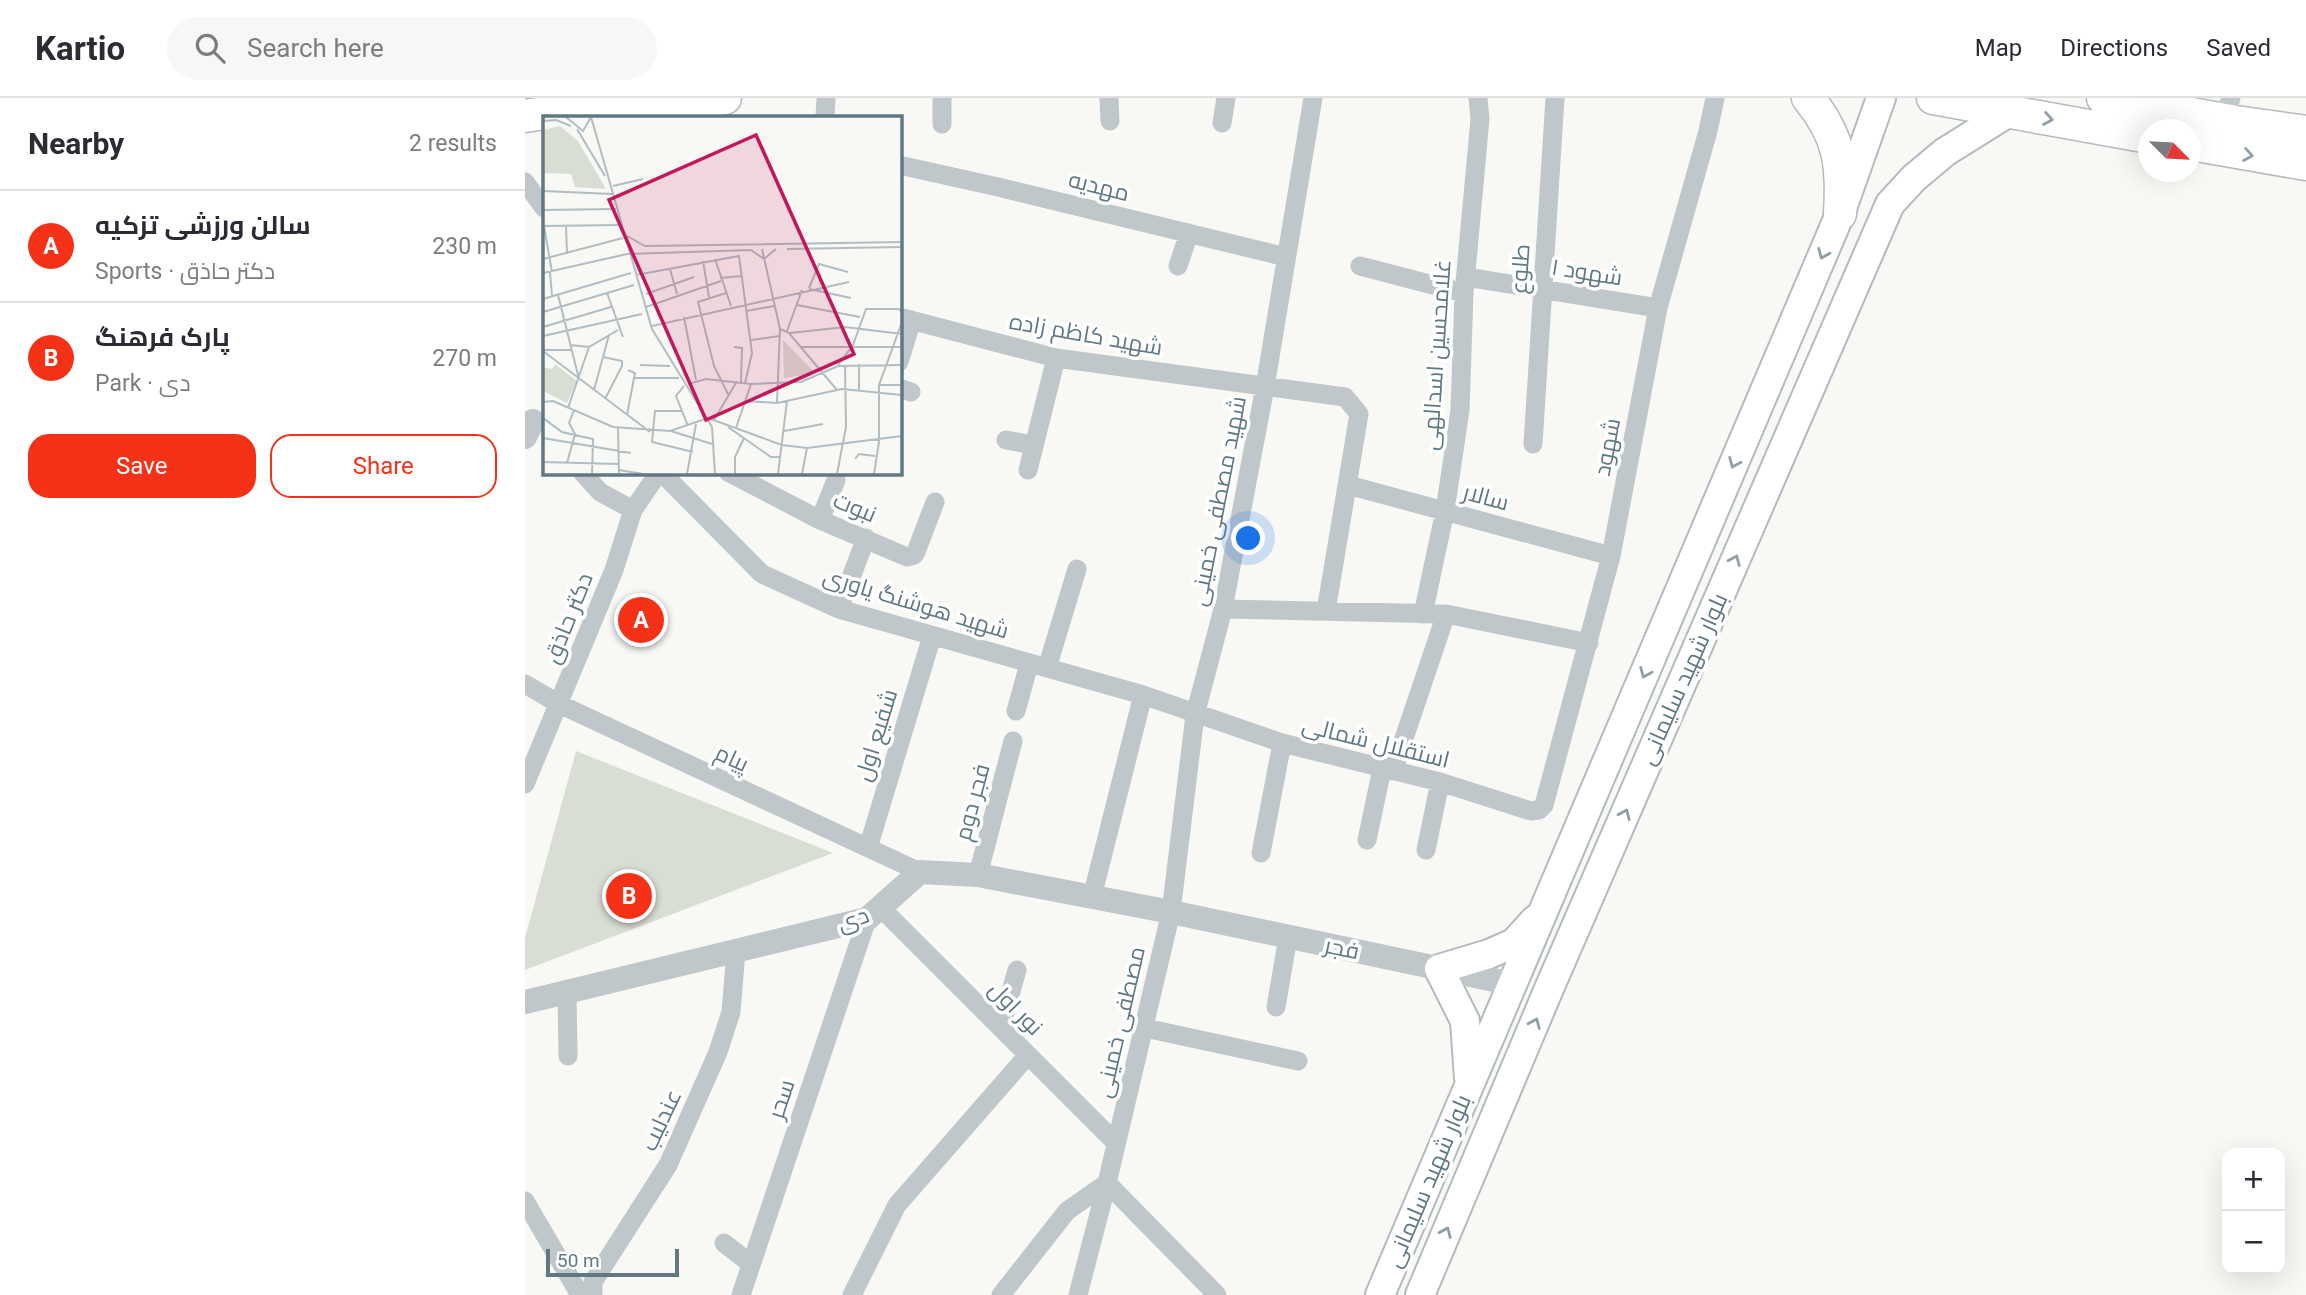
<!DOCTYPE html>
<meta charset="utf-8">
<style>
:root{--surface:#fff;--page:#f7f7f7;--text:#2b2b33;--muted:#7c7c81;--line:#e1e1e2;--accent:#f53218}
body{margin:0;font-family:Roboto,Cairo,sans-serif;background:var(--page);color:var(--text)}
.controls{position:absolute;right:21px;bottom:21px;display:grid;overflow:hidden;border-radius:14px;box-shadow:0 7px 28px #0002}
.controls button{width:63px;height:63px;display:grid;place-items:center;padding:0;border:0;border-bottom:2px solid var(--line);background:var(--surface);color:var(--text);font:35px sans-serif}
.compass{position:absolute;left:1613px;top:21px;width:63px;height:63px;border-radius:50%;background:var(--surface);box-shadow:0 7px 28px #0002;rotate:114deg}
.scale{position:absolute;left:21px;bottom:18px;width:133px;box-sizing:border-box;padding-left:7px;border:4px solid #607884;border-top:0;font-size:19px;line-height:24px;white-space:nowrap;color:#607884;-webkit-text-stroke:5px #fff;paint-order:stroke}
.you{position:absolute;left:724px;top:441px;width:24px;height:24px;margin:-18px;border:5px solid #fff;border-radius:50%;background:#1a73e8;box-shadow:0 0 0 10px #1a73e833}
.badge{display:grid;place-items:center;width:46px;height:46px;border-radius:50%;background:var(--accent);color:#fff;font-size:23px;font-weight:700}
.pin{position:absolute;translate:-50% -50%;border:4px solid #fff;box-shadow:0 2px 7px #0006}
.list{margin:0;padding:0;list-style:none}
h2{display:flex;justify-content:space-between;align-items:center;height:91px;margin:0;padding:0 28px;font-size:30px}
h2 small{font-size:23px;font-weight:400;color:var(--muted)}
.list li{display:grid;grid-template-columns:46px 1fr auto;gap:21px;align-items:center;box-sizing:border-box;height:112px;padding:0 28px;border-top:2px solid var(--line)}
.list b{display:block;font-size:26px;white-space:nowrap}
.list p{margin:0;font-size:23px;white-space:nowrap;color:var(--muted)}
.list em{font-size:23px;font-style:normal;color:var(--muted)}
.actions{display:flex;gap:14px;padding:21px 28px}
.actions a{flex:1;padding:16px 0;border:2px solid var(--accent);border-radius:21px;text-align:center;font-size:24px;color:var(--accent)}
.actions .main{background:var(--accent);color:#fff}
.icon{flex:none;width:38px;height:38px;fill:none;stroke:currentColor;stroke-width:2;stroke-linecap:round;stroke-linejoin:round}
.map{position:relative;flex:none;width:1781px;height:1197px;overflow:hidden}
header{display:flex;align-items:center;gap:42px;box-sizing:border-box;height:98px;padding:0 35px;background:var(--surface);border-bottom:2px solid var(--line)}
header strong{font-size:33px}
nav{display:flex;gap:38px;margin-inline-start:auto;font-size:24px}
.search{width:490px;height:63px;background:var(--page);display:flex;align-items:center;gap:18px;box-sizing:border-box;padding:0 24px;border-radius:38px;color:var(--muted);font-size:26px}
main{display:flex}
aside{flex:1;background:var(--surface)}
.map>svg:first-child{display:block}
.green{fill:#d9ded4}
.lines{fill:none;stroke-linecap:round;stroke-linejoin:round}
.secondary-casing{stroke:#b3bbbf;stroke-width:32}
.primary-casing{stroke:#b4bbbf;stroke-width:35}
.minor{stroke:#c0c7ca;stroke-width:19}
.tertiary{stroke:#c0c7ca;stroke-width:24}
.secondary{stroke:#fff;stroke-width:28}
.primary{stroke:#fff;stroke-width:32}
.oneway{stroke:#90a0a9}
.labels{text-anchor:middle;stroke-width:7;stroke-linejoin:round;paint-order:stroke}
.street-label{font-size:23px;fill:#607884;stroke:#fff}
.inset-road{fill:none;stroke:#b2bdc1;stroke-width:2}
.view{fill:#c2185b;fill-opacity:0.15;stroke:#c2185b;stroke-width:3.5}
.inset-edge{fill:none;stroke:#607884;stroke-width:3.5}
</style>
<header>
<strong>Kartio</strong>
<div class="search"><svg class="icon" aria-label="search" viewBox="0 0 24 24"><circle cx="10" cy="10" r="6"/><path d="M15 15l6 6"/></svg>Search here</div>
<nav><a>Map</a><a>Directions</a><a>Saved</a></nav>
</header>
<main>
<aside>
<h2>Nearby<small>2 results</small></h2>
<ul class="list">
<li><span class="badge">A</span><div><b>سالن ورزشی تزکیه</b><p>Sports · دکتر حاذق</p></div><em>230 m</em></li>
<li><span class="badge">B</span><div><b>پارک فرهنگ</b><p>Park · دی</p></div><em>270 m</em></li>
</ul>
<div class="actions"><a class="main">Save</a><a>Share</a></div>
</aside>
<div class="map">
<svg width="1781" height="1197" viewBox="0 0 1781 1197">
<rect width="100%" height="100%" fill="#f8f8f5"/>
<path class="green" d="M 51,653 L 308,755 L 0,872 L 0,840 Z"/>
<g class="lines">
<g class="secondary-casing">
<path id="secondary" d="M 944,980 L 940,923 L 914,871 L 964,856 L 989,845 L 1010,822
M 855,1197 L 1315,116 L 1356,0
M 895,1197 L 1023,893 L 1365,106 L 1389,80 L 1420,54 L 1484,14"/>
</g>
<g class="primary-casing">
<path id="primary" d="M 1283,0 C 1315,38 1318,68 1315,116
M 1408,0 L 1624,39
M 1578,0 L 1711,24 L 1781,34
M 66,8 L 94,16 L 140,11 L 200,0
M 0,18 L 66,8 L 78,0
M 1666,46 L 1781,66"/>
</g>
<path class="minor" d="M 417,0 L 417,26
M 584,0 L 585,23
M 300,19 L 301,0
M 1698,22 L 1706,0
M 697,25 L 701,0
M 374,67 L 473,89 L 761,159
M 0,84 L 19,110
M 653,168 L 664,135
M 835,168 L 939,195
M 941,179 L 1133,210
M 374,219 L 531,260 L 820,299 L 834,316 L 801,513
M 374,264 L 387,222
M 374,290 L 386,294
M 481,342 L 509,347
M 1008,346 L 1030,0
M 503,372 L 531,260
M 57,374 L 75,394 L 108,412
M 136,374 L 237,476 L 314,511 L 618,597 L 757,645 L 915,684 L 1006,713 L 1014,712 L 1019,707 L 1086,458 L 1133,210 L 1183,33 L 1190,0
M 203,374 L 295,422 L 382,459 L 389,457 L 391,454 L 410,404
M 823,387 L 1086,458
M 295,422 L 311,382
M 314,511 L 341,440
M 698,511 L 921,516 L 1064,545
M 898,516 L 920,413 L 935,312 L 939,195 L 955,21 L 953,0
M 522,570 L 552,471
M 0,586 L 34,606 L 395,774
M 491,613 L 504,566
M 868,673 L 921,516
M 0,686 L 89,472 L 108,412 L 134,374
M 842,742 L 857,671
M 343,750 L 407,538
M 901,752 L 915,684
M 736,755 L 757,645
M 453,777 L 488,643
M 567,799 L 618,597
M 356,810 L 591,1045
M 42,894 L 43,958
M 751,909 L 763,839
M 476,929 L 492,872
M 620,930 L 773,963
M 582,1085 L 692,1197
M 0,1103 L 55,1197
M 199,1145 L 226,1166
M 68,1197 L 68,1184 L 143,1067 L 193,954 L 206,914 L 211,853
M 216,1197 L 342,821
M 327,1197 L 372,1107 L 503,957
M 476,1197 L 542,1113 L 582,1085
M 553,1197 L 582,1085 L 646,814 L 670,617 L 698,511 L 740,289 L 788,0"/>
<path class="tertiary" d="M 0,339 L 8,323
M 0,904 L 342,821 L 395,774 L 453,777 L 646,814 L 988,886"/>
<use href="#secondary" class="secondary"/>
<use href="#primary" class="primary"/>
</g>
<defs><path id="oneway-chevron" d="M-2-3.5L2.5 0L-2 3.5" fill="none" stroke-width="1.6" stroke-linecap="round" stroke-linejoin="round" transform="scale(1.75)"/></defs>
<g class="oneway">
<use href="#oneway-chevron" transform="translate(1523 21) rotate(10)"/>
<use href="#oneway-chevron" transform="translate(1723 57) rotate(9)"/>
<use href="#oneway-chevron" transform="translate(1298 156) rotate(113)"/>
<use href="#oneway-chevron" transform="translate(1209 365) rotate(113)"/>
<use href="#oneway-chevron" transform="translate(1210 462) rotate(-66)"/>
<use href="#oneway-chevron" transform="translate(1120 575) rotate(113)"/>
<use href="#oneway-chevron" transform="translate(1100 716) rotate(-66)"/>
<use href="#oneway-chevron" transform="translate(1010 925) rotate(-67)"/>
<use href="#oneway-chevron" transform="translate(921 1134) rotate(-67)"/>
</g>
<g class="labels">
<g class="street-label">
<text transform="translate(574 88) rotate(14)" y="8">مهدیه</text>
<text transform="translate(995 171) rotate(-86)" y="8">طلوع</text>
<text transform="translate(1062 174) rotate(9)" y="8">شهود ۱</text>
<text transform="translate(561 236) rotate(10)" y="8">شهید کاظم زاده</text>
<text transform="translate(911 257) rotate(-86)" y="8">غلامحسین اسدالهی</text>
<text transform="translate(1082 349) rotate(-79)" y="8">شهود</text>
<text transform="translate(961 399) rotate(15)" y="8">سالار</text>
<text transform="translate(693 403) rotate(-79)" y="8">شهید مصطفی خمینی</text>
<text transform="translate(330 409) rotate(22)" y="8">نبوت</text>
<text transform="translate(391 505) rotate(17)" y="8">شهید هوشنگ یاوری</text>
<text transform="translate(43 520) rotate(-68)" y="8">دکتر حاذق</text>
<text transform="translate(1158 581) rotate(-66)" y="8">بلوار شهید سلیمانی</text>
<text transform="translate(351 637) rotate(-73)" y="8">شفیع اول</text>
<text transform="translate(851 644) rotate(14)" y="8">استقلال شمالی</text>
<text transform="translate(207 660) rotate(25)" y="8">پیام</text>
<text transform="translate(447 704) rotate(-75)" y="8">فجر دوم</text>
<text transform="translate(328 821) rotate(-20)" y="8">دی</text>
<text transform="translate(817 850) rotate(12)" y="8">فجر</text>
<text transform="translate(491 910) rotate(45)" y="8">نور اول</text>
<text transform="translate(595 924) rotate(-77)" y="8">مصطفی خمینی</text>
<text transform="translate(256 1001) rotate(-72)" y="8">سحر</text>
<text transform="translate(136 1022) rotate(-65)" y="8">عندلیب</text>
<text transform="translate(903 1083) rotate(-67)" y="8">بلوار شهید سلیمانی</text>
</g>
</g>
<g transform="translate(18 18)">
<rect width="359" height="359" fill="#f8f8f5"/>
<path d="M 17,10 L 35,25 L 63,73 L 32,71 L 28,58 L 0,57 L 0,14 ZM 240,224 L 272,257 L 241,262 ZM 12,248 L 34,265 L 24,287 L 0,275 L 0,251 L 9,253 Z" fill="#d9ded4"/>
<path class="inset-road" d="M 23,1 L 40,15 L 48,1M 48,1 L 109,213 L 169,311 L 172,358M 0,5 L 13,4 L 28,10M 34,13 L 62,60M 70,70 L 100,63M 0,75 L 69,78M 0,94 L 73,93M 0,110 L 77,109M 1,110 L 9,156M 23,110 L 24,138M 84,120 L 102,130 L 359,126M 219,133 L 237,213 L 246,217 L 294,274M 244,133 L 359,131M 208,134 L 221,143 L 233,133M 84,138 L 208,134M 0,143 L 80,122M 172,143 L 188,190M 160,145 L 166,181M 127,153 L 134,178M 7,156 L 9,180M 0,157 L 84,138M 93,159 L 196,140 L 209,237 L 202,267M 177,162 L 199,160M 266,172 L 276,148 L 305,156M 266,173 L 308,182M 64,177 L 80,221M 183,177 L 155,186 L 171,250 L 186,280M 103,178 L 151,161M 15,179 L 36,263M 0,183 L 88,157M 254,189 L 317,201M 103,191 L 178,165M 203,195 L 231,190M 0,196 L 91,169M 141,201 L 153,264M 109,210 L 306,166M 0,211 L 68,191M 244,215 L 259,174M 247,217 L 302,211 L 359,218M 0,220 L 99,198M 208,224 L 237,220M 27,229 L 46,231 L 75,214M 191,231 L 199,232 L 198,266M 257,231 L 359,231M 0,234 L 29,234M 0,235 L 107,316M 60,241 L 79,245 L 79,250 L 62,283M 316,248 L 316,274M 97,249 L 127,250M 295,249 L 310,229 L 323,193 L 356,193 L 359,197M 91,262 L 136,262M 145,268 L 163,263 L 208,268 L 258,266 L 295,250 L 359,249M 336,269 L 359,269M 141,270 L 133,280 L 145,310M 51,274 L 66,219M 203,285 L 234,287 L 299,273 L 359,279M 0,286 L 10,285 L 70,311 L 127,315 L 165,302 L 239,329 L 264,332 L 359,320M 234,287 L 237,213M 25,292 L 46,231M 138,295 L 112,295 L 109,326 L 150,336M 84,299 L 92,257 L 85,254M 0,302 L 19,316 L 50,323 L 49,358M 171,304 L 194,265M 185,311 L 228,341 L 237,341M 75,312 L 76,358M 193,312 L 208,268M 128,315 L 169,328M 241,315 L 280,308M 0,322 L 88,337M 312,343 L 316,338 L 332,340M 0,346 L 75,348M 24,347 L 32,318 L 26,307 L 31,294M 76,354 L 100,358M 144,358 L 153,308M 192,358 L 192,341 L 201,322M 235,358 L 244,285M 259,358 L 264,332M 294,358 L 303,311 L 302,249M 331,358 L 336,326 L 336,269 L 359,206"/>
<path class="view" d="M 213,19 L 311,238 L 163,304 L 66,84 Z"/>
<rect width="359" height="359" class="inset-edge"/>
</g>
</svg>
<div class="controls">
<button>+</button>
<button>−</button>
</div>
<svg class="compass" viewBox="-18 -18 36 36"><path d="M0-13l5 13h-10z" fill="#e53935"/><path d="M0 13l5-13h-10z" fill="#7c7c81"/></svg>
<div class="scale">50 m</div>
<div class="you"></div>
<div class="pin badge" style="left:116px;top:522px">A</div>
<div class="pin badge" style="left:104px;top:798px">B</div>
</div>
</main>
